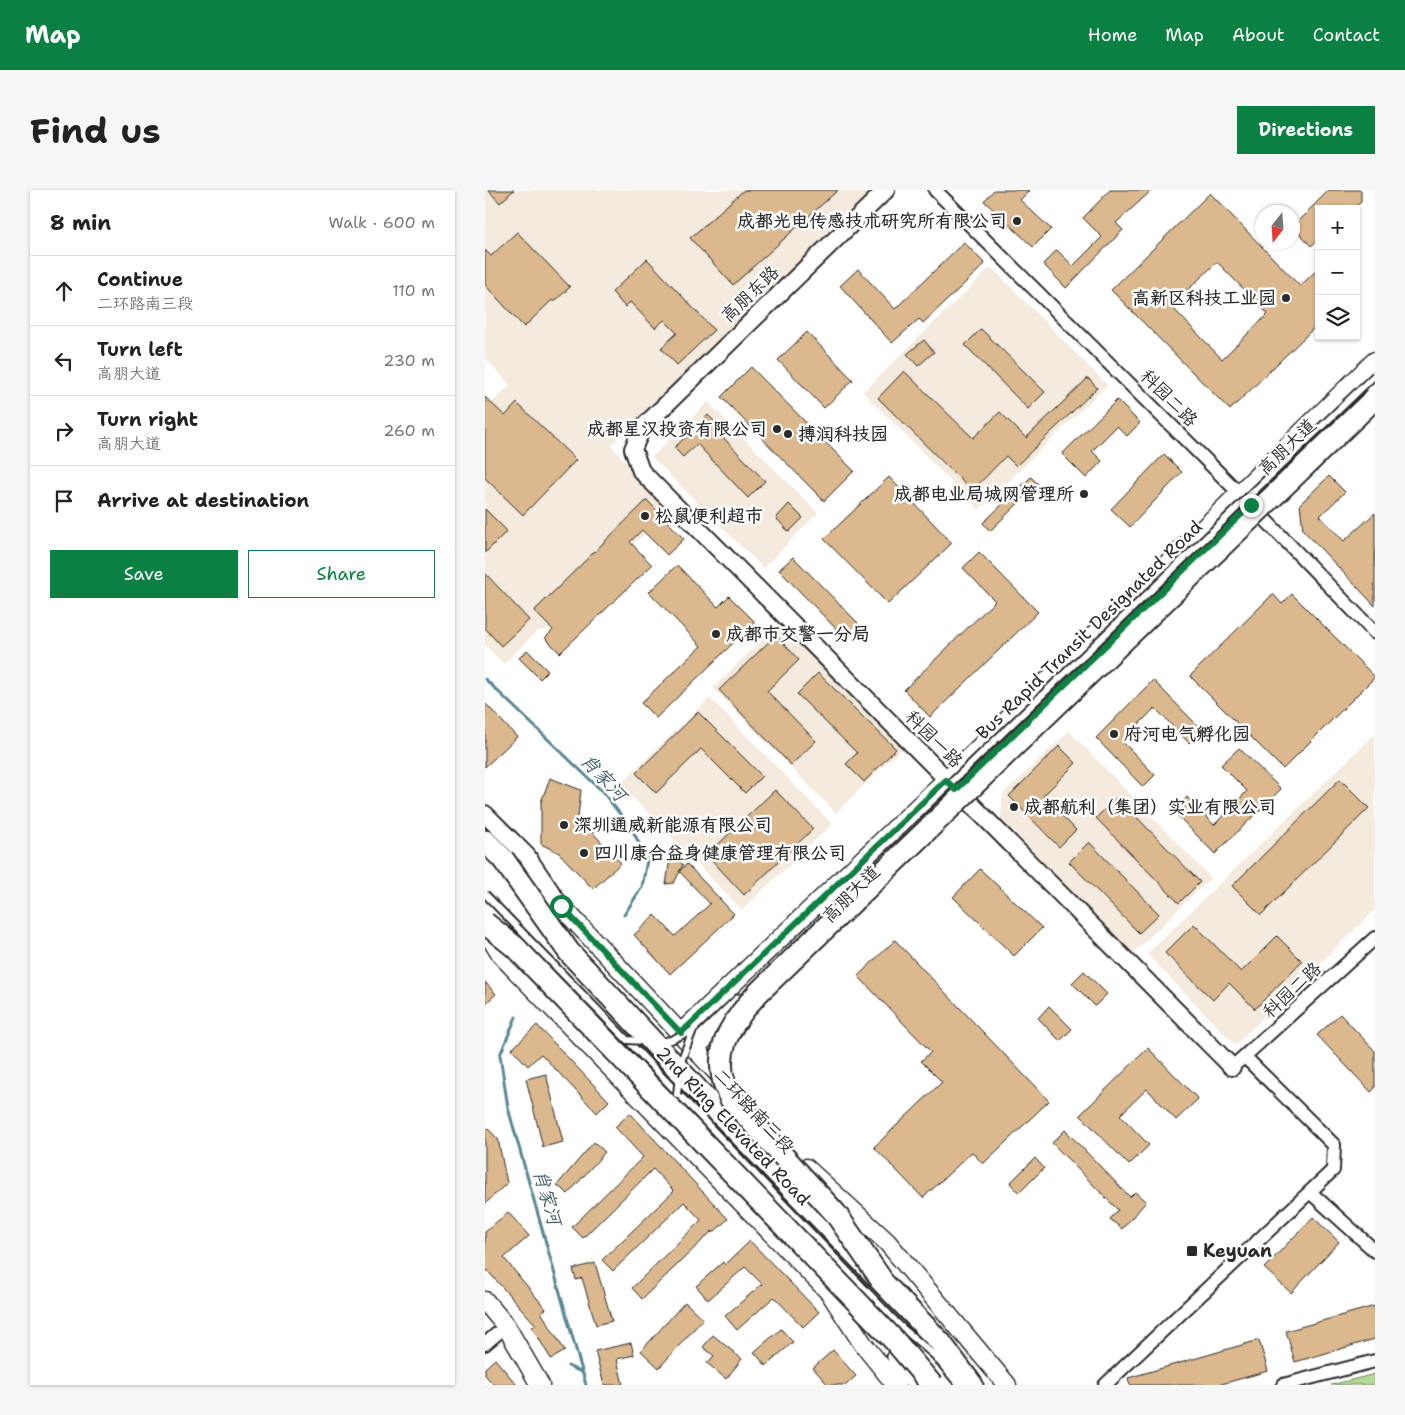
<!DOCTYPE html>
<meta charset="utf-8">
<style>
:root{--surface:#fff;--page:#f6f6f6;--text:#222;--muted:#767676;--line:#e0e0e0;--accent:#0b8043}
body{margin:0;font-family:"Shantell Sans","LXGW WenKai TC",sans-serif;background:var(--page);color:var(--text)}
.controls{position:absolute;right:15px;top:15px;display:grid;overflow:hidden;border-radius:0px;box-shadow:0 1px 4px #0004}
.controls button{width:45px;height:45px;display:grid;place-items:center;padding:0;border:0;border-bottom:1px solid var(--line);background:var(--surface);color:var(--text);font:25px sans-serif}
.compass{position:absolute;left:770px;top:15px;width:45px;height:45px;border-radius:50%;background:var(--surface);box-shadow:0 1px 4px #0004;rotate:197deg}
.stop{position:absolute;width:15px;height:15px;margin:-11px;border:4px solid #0b8043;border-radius:50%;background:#fff}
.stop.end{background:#0b8043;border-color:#fff;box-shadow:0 1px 5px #0008}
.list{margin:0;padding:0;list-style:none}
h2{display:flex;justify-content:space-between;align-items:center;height:65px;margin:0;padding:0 20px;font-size:21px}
h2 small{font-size:16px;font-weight:400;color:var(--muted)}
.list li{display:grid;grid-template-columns:32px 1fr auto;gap:15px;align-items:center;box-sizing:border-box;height:70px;padding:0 20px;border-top:1px solid var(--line)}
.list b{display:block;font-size:19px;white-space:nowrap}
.list p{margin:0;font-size:16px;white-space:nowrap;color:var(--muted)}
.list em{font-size:16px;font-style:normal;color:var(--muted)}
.actions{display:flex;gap:10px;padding:15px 20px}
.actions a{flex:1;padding:11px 0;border:1px solid var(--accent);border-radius:0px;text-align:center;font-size:18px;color:var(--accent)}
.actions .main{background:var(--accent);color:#fff}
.icon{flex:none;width:28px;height:28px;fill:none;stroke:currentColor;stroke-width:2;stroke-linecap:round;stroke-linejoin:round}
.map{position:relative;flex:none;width:890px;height:1195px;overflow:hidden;border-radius:0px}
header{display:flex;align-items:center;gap:30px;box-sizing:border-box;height:70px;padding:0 25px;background:var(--accent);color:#fff}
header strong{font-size:24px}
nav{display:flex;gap:28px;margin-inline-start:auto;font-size:18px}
.intro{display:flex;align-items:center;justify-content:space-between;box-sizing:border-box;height:120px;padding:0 30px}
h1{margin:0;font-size:35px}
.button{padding:12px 22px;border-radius:0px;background:var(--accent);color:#fff;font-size:18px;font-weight:700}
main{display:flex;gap:30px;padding:0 30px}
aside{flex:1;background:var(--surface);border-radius:0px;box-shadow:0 1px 4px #0004}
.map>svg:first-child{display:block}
.built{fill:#f4eadd}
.green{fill:#b3d995;stroke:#6f8260}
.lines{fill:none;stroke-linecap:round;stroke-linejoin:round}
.stream{stroke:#5a8793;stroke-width:3}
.building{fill:#dbb88d;stroke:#2b2b2b;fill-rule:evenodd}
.service-casing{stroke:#2b2b2b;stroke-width:10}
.minor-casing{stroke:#2b2b2b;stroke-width:16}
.tertiary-casing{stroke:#2b2b2b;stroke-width:20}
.secondary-casing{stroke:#2b2b2b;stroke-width:21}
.trunk-casing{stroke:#2b2b2b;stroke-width:25}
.service{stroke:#fff;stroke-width:6}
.minor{stroke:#fff;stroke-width:12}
.tertiary{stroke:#fff;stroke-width:16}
.secondary{stroke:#fff;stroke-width:18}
.trunk{stroke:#fff;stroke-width:21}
.service-bridge-casing{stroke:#2b2b2b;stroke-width:10;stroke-linecap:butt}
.trunk-bridge-casing{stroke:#2b2b2b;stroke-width:25;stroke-linecap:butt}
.service-bridge{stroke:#fff;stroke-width:6}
.trunk-bridge{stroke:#fff;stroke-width:21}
.route{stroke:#0b8043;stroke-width:6}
.poi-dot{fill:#2b2b2b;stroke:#fff;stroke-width:2}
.labels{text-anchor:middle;stroke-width:5;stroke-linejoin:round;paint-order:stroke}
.poi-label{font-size:18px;font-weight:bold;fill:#2b2b2b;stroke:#fff;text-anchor:start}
.street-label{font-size:18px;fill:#2b2b2b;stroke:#fff}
.water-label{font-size:19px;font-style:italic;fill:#466168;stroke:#fff}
</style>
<header>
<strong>Map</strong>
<nav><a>Home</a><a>Map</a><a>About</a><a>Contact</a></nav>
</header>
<div class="intro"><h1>Find us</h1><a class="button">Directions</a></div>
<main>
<aside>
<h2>8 min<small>Walk · 600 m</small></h2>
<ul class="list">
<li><svg class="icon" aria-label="ahead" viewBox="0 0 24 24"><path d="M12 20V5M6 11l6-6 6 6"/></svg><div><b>Continue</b><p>二环路南三段</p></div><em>110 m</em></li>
<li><svg class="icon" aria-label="left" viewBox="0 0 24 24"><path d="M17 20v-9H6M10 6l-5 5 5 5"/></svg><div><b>Turn left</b><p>高朋大道</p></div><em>230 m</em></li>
<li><svg class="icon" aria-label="right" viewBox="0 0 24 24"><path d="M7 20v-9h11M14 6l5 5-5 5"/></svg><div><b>Turn right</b><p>高朋大道</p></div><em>260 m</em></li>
<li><svg class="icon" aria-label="arrive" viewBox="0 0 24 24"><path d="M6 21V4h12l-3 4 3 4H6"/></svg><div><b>Arrive at destination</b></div></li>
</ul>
<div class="actions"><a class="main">Save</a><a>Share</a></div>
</aside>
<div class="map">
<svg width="890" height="1195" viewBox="0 0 890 1195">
<rect width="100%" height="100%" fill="#fff"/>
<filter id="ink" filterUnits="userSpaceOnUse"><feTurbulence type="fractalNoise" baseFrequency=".02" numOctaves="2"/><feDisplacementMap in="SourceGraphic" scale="10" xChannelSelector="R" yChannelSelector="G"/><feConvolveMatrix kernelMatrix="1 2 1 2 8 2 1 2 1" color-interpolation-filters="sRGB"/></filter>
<g filter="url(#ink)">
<path class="built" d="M 0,0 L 390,0 L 126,255 L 183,320 L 62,439 L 51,442 L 19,474 L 0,455 L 0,220 L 25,195 L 0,168 Z
M 506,77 L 622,195 L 494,320 L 378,202 Z
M 223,212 L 333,323 L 278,378 L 167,267 Z
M 294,433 L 418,557 L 351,623 L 228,498 Z
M 225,508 L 347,634 L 257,720 L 135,594 Z
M 584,541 L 726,688 L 647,764 L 516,628 L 518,604 Z
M 890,544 L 890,720 L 750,855 L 662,764 Z"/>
<path class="green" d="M 890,1184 L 890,1195 L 846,1195 Z"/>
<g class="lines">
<path class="stream" d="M 0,489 L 118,602 L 148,641 L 162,670 L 157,697 L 139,725
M 31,827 L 15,865 L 23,918 L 101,1195
M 83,1176 L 98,1183"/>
</g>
<path class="building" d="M 3,0 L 29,0 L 15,13 Z
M 259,0 L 353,0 L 248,95 L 205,48 Z
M 509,0 L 545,0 L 535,10 L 566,39 L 548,57 L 499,11 Z
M 625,0 L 667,0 L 631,33 L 638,40 L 581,98 L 558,74 L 572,60 L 588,76 L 617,47 L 598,28 Z
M 844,0 L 876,0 L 876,12 L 868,19 L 834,19 L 834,49 L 826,56 L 808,36 Z
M 725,3 L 815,96 L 834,78 L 834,133 L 745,220 L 626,100 ZM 732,72 L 783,124 L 737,169 L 686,116 Z
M 32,42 L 85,97 L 69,112 L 67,110 L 39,137 L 0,95 L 0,60 L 6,66 Z
M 479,52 L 500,74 L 438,133 L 434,129 L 407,153 L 355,96 L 373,79 L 410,119 Z
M 162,69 L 229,140 L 192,175 L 176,158 L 192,143 L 179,130 L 170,138 L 145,112 L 140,117 L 127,102 Z
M 496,139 L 560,202 L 543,219 L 480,155 Z
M 322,142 L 368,190 L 339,218 L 293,170 Z
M 439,150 L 449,162 L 433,176 L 422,164 Z
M 266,177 L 369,281 L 339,311 L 236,207 Z
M 419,181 L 488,248 L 515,222 L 541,248 L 603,188 L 612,198 L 531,276 L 521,266 L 487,301 L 393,208 Z
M 0,207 L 20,226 L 32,213 L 91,270 L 38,325 L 0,288 Z
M 632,210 L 655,233 L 642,246 L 632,236 L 607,261 L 617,271 L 601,288 L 577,264 Z
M 223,225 L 232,234 L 229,238 L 280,291 L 263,308 L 212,254 L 198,267 L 189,258 Z
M 679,264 L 697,282 L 645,337 L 626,319 Z
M 844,286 L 860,302 L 835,326 L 859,351 L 890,323 L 890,416 L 818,340 L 815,314 Z
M 404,287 L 467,353 L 403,414 L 339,349 Z
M 546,287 L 553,294 L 505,341 L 498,333 Z
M 162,310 L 199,349 L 182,365 L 157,340 L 145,352 L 167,375 L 75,463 L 60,448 L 68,440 L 49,421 Z
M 304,314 L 318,328 L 304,342 L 291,328 Z
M 0,319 L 22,341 L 0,363 Z
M 494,362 L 553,422 L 445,527 L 419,500 L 510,411 L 478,378 Z
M 308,367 L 373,433 L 359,447 L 294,380 Z
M 192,375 L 233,417 L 244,406 L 270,432 L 171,528 L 156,513 L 216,456 L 164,402 Z
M 0,383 L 44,430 L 16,456 L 0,438 Z
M 788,404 L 797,414 L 807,404 L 890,487 L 798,579 L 705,486 Z
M 291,445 L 314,470 L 282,501 L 331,551 L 306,575 L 234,500 Z
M 42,460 L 63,481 L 55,489 L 34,468 Z
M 333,483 L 411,559 L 379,592 L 361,574 L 372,563 L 312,504 Z
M 668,490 L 717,540 L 704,553 L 670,518 L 637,551 L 670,585 L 658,597 L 611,548 Z
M 0,513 L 32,547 L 0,577 Z
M 213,522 L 277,586 L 260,603 L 216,559 L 171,603 L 151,583 Z
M 574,556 L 591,573 L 558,606 L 591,640 L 574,657 L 524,606 Z
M 754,558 L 796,599 L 730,664 L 688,621 L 702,607 L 729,635 L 762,601 L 736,575 Z
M 65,588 L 96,600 L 93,627 L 136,673 L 108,699 L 74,663 L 56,654 L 56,612 Z
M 855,589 L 884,618 L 776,725 L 747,696 Z
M 290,600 L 328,639 L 259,705 L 222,665 Z
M 632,607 L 715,692 L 694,713 L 611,628 Z
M 604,652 L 674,724 L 654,743 L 584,672 Z
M 186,662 L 198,675 L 189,693 L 181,694 Z
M 202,674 L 249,724 L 185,784 L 149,745 L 170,725 L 190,746 L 225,714 L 194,681 Z
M 495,679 L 557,738 L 529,766 L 468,707 Z
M 709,734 L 756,782 L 792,746 L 817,771 L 770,819 L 744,793 L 728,810 L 680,763 Z
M 410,750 L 564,911 L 498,974 L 487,962 L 438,1008 L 389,957 L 457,892 L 436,871 L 446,862 L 373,786 Z
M 599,781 L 622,804 L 610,816 L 587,793 Z
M 0,792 L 11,804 L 0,814 Z
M 564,816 L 587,839 L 575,851 L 553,828 Z
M 855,824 L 890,861 L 890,898 L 886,902 L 832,845 Z
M 52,835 L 124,911 L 112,923 L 56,864 L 43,876 L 27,859 Z
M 663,858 L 713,909 L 691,930 L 662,899 L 635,925 L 664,955 L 644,975 L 595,925 Z
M 61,884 L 78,952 L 58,957 L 41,889 Z
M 145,923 L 243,1029 L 228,1043 L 227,1041 L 157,1109 L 147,1098 L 216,1030 L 199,1012 L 128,1081 L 117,1070 L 189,1001 L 168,979 L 98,1048 L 87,1037 L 158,967 L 130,937 Z
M 0,936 L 13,949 L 22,993 L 0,1014 Z
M 580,940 L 645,1007 L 650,1002 L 661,1012 L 637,1039 L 625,1029 L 633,1020 L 567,953 Z
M 109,952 L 120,962 L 83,1004 L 72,995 Z
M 550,968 L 559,978 L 534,1003 L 525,993 Z
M 23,1022 L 44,1046 L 19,1068 L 61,1119 L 56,1122 L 80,1161 L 66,1169 L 47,1137 L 51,1135 L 0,1078 L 0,1042 Z
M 828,1027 L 854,1052 L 806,1103 L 779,1078 Z
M 265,1051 L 334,1122 L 318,1137 L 289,1107 L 252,1140 L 240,1126 L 277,1094 L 260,1077 L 223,1110 L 211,1096 L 238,1072 L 240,1075 Z
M 110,1073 L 127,1131 L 111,1135 L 97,1088 L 91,1090 L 88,1079 Z
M 200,1112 L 218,1129 L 174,1178 L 156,1161 Z
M 890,1116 L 890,1149 L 810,1172 L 801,1141 Z
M 296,1139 L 308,1152 L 281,1176 L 269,1162 Z
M 228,1145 L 257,1169 L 241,1189 L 222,1173 L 229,1166 L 218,1157 Z
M 774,1150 L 783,1181 L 733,1195 L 645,1195 L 643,1188 Z
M 146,1153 L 149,1165 L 132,1169 L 138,1195 L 119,1195 L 110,1161 Z
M 348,1160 L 371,1186 L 361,1195 L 343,1195 L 328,1178 Z
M 10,1169 L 32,1195 L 9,1195 L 0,1185 L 0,1178 Z"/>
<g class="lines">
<g class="service-casing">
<path id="service" d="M 142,850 L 415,1136 L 450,1166 L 474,1195"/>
</g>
<g class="minor-casing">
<path id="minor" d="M 450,0 L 766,315 L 890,443
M 753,872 L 890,748
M 825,1002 L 890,1061
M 0,1154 L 21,1136
M 620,1195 L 848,980 L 849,955 L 760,867
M 798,1195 L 890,1171"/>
</g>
<g class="tertiary-casing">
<path id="tertiary" d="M 401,0 L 157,238 L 148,259 L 156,281 L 747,877
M 0,624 L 42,666 L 75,715"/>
</g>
<g class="secondary-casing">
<path id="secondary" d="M 35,688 L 76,716 L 242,893
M 0,739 L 16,765 L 345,1103 L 378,1154 L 411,1195
M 196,843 L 461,590 L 890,171
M 210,858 L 256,813
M 321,978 L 402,1052 L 522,1195
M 0,1111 L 21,1136 L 55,1195"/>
</g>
<g class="trunk-casing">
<path id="trunk" d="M 0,651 L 18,669
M 222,910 L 455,1152 L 487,1195
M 413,1167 L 433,1195"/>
</g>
<use href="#service" class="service"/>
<use href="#minor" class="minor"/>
<use href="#tertiary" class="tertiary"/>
<use href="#secondary" class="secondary"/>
<use href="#trunk" class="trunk"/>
<g class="service-bridge-casing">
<path id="service-bridge" d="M 0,704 L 142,850 L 159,851
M 349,705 L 890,185
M 174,852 L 186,850 L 208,840
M 195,874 L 208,840
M 192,904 L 194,886"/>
</g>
<g class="trunk-bridge-casing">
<path id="trunk-bridge" d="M 18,669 L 84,762 L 222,910
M 0,733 L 30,757 L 409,1150 L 447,1195
M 396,1089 L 351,1024 L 245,908 C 224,865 244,835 273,803 L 890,208"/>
</g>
<use href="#service-bridge" class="service-bridge"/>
<use href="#trunk-bridge" class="trunk-bridge"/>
</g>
</g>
<g class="lines" filter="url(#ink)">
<path class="route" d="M 76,716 L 196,843 L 461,590 L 471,600 L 766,315"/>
</g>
<g class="poi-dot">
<circle cx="532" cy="31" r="5"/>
<circle cx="801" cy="108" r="5"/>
<circle cx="292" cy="239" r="5"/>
<circle cx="303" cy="244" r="5"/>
<circle cx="599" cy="304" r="5"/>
<circle cx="160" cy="326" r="5"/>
<circle cx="231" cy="444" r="5"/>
<circle cx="629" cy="544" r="5"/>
<circle cx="529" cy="617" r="5"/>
<circle cx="79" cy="635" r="5"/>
<circle cx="99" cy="663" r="5"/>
<rect x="701" y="1055" width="12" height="12" rx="2.5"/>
</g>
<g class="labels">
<g class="poi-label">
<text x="522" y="37" text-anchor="end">成都光电传感技术研究所有限公司</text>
<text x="791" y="114" text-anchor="end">高新区科技工业园</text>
<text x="282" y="245" text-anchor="end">成都星汉投资有限公司</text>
<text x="313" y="250">搏润科技园</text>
<text x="589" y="310" text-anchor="end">成都电业局城网管理所</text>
<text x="170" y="332">松鼠便利超市</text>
<text x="241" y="450">成都市交警一分局</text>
<text x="639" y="550">府河电气孵化园</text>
<text x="539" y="623">成都航利（集团）实业有限公司</text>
<text x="89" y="641">深圳通威新能源有限公司</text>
<text x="109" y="669">四川康合益身健康管理有限公司</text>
<text x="718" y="1067">Keyuan</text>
</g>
<g class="street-label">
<text transform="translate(265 104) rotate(-44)" y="6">高朋东路</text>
<text transform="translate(684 208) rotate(45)" y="6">科园二路</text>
<text transform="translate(802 257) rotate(-44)" y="6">高朋大道</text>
<text transform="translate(604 440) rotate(-44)" y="6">Bus Rapid Transit Designated Road</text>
<text transform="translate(449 549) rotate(45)" y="6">科园一路</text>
<text transform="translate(366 704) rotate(-45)" y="6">高朋大道</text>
<text transform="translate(807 800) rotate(-43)" y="6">科园二路</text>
<text transform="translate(269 921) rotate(47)" y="6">二环路南三段</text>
<text transform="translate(248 936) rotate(46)" y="6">2nd Ring Elevated Road</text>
</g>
<g class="water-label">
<text transform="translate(119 587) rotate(47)" y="7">肖家河</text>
<text transform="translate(63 1007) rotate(74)" y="7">肖家河</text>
</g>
</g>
</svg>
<div class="controls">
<button>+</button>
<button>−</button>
<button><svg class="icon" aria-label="layers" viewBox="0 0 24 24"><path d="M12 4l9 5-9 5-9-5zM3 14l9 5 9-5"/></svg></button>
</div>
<svg class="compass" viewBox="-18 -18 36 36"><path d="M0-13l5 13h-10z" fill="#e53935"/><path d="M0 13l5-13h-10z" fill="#767676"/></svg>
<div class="stop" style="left:76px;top:716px"></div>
<div class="stop end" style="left:766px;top:315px"></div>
</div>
</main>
